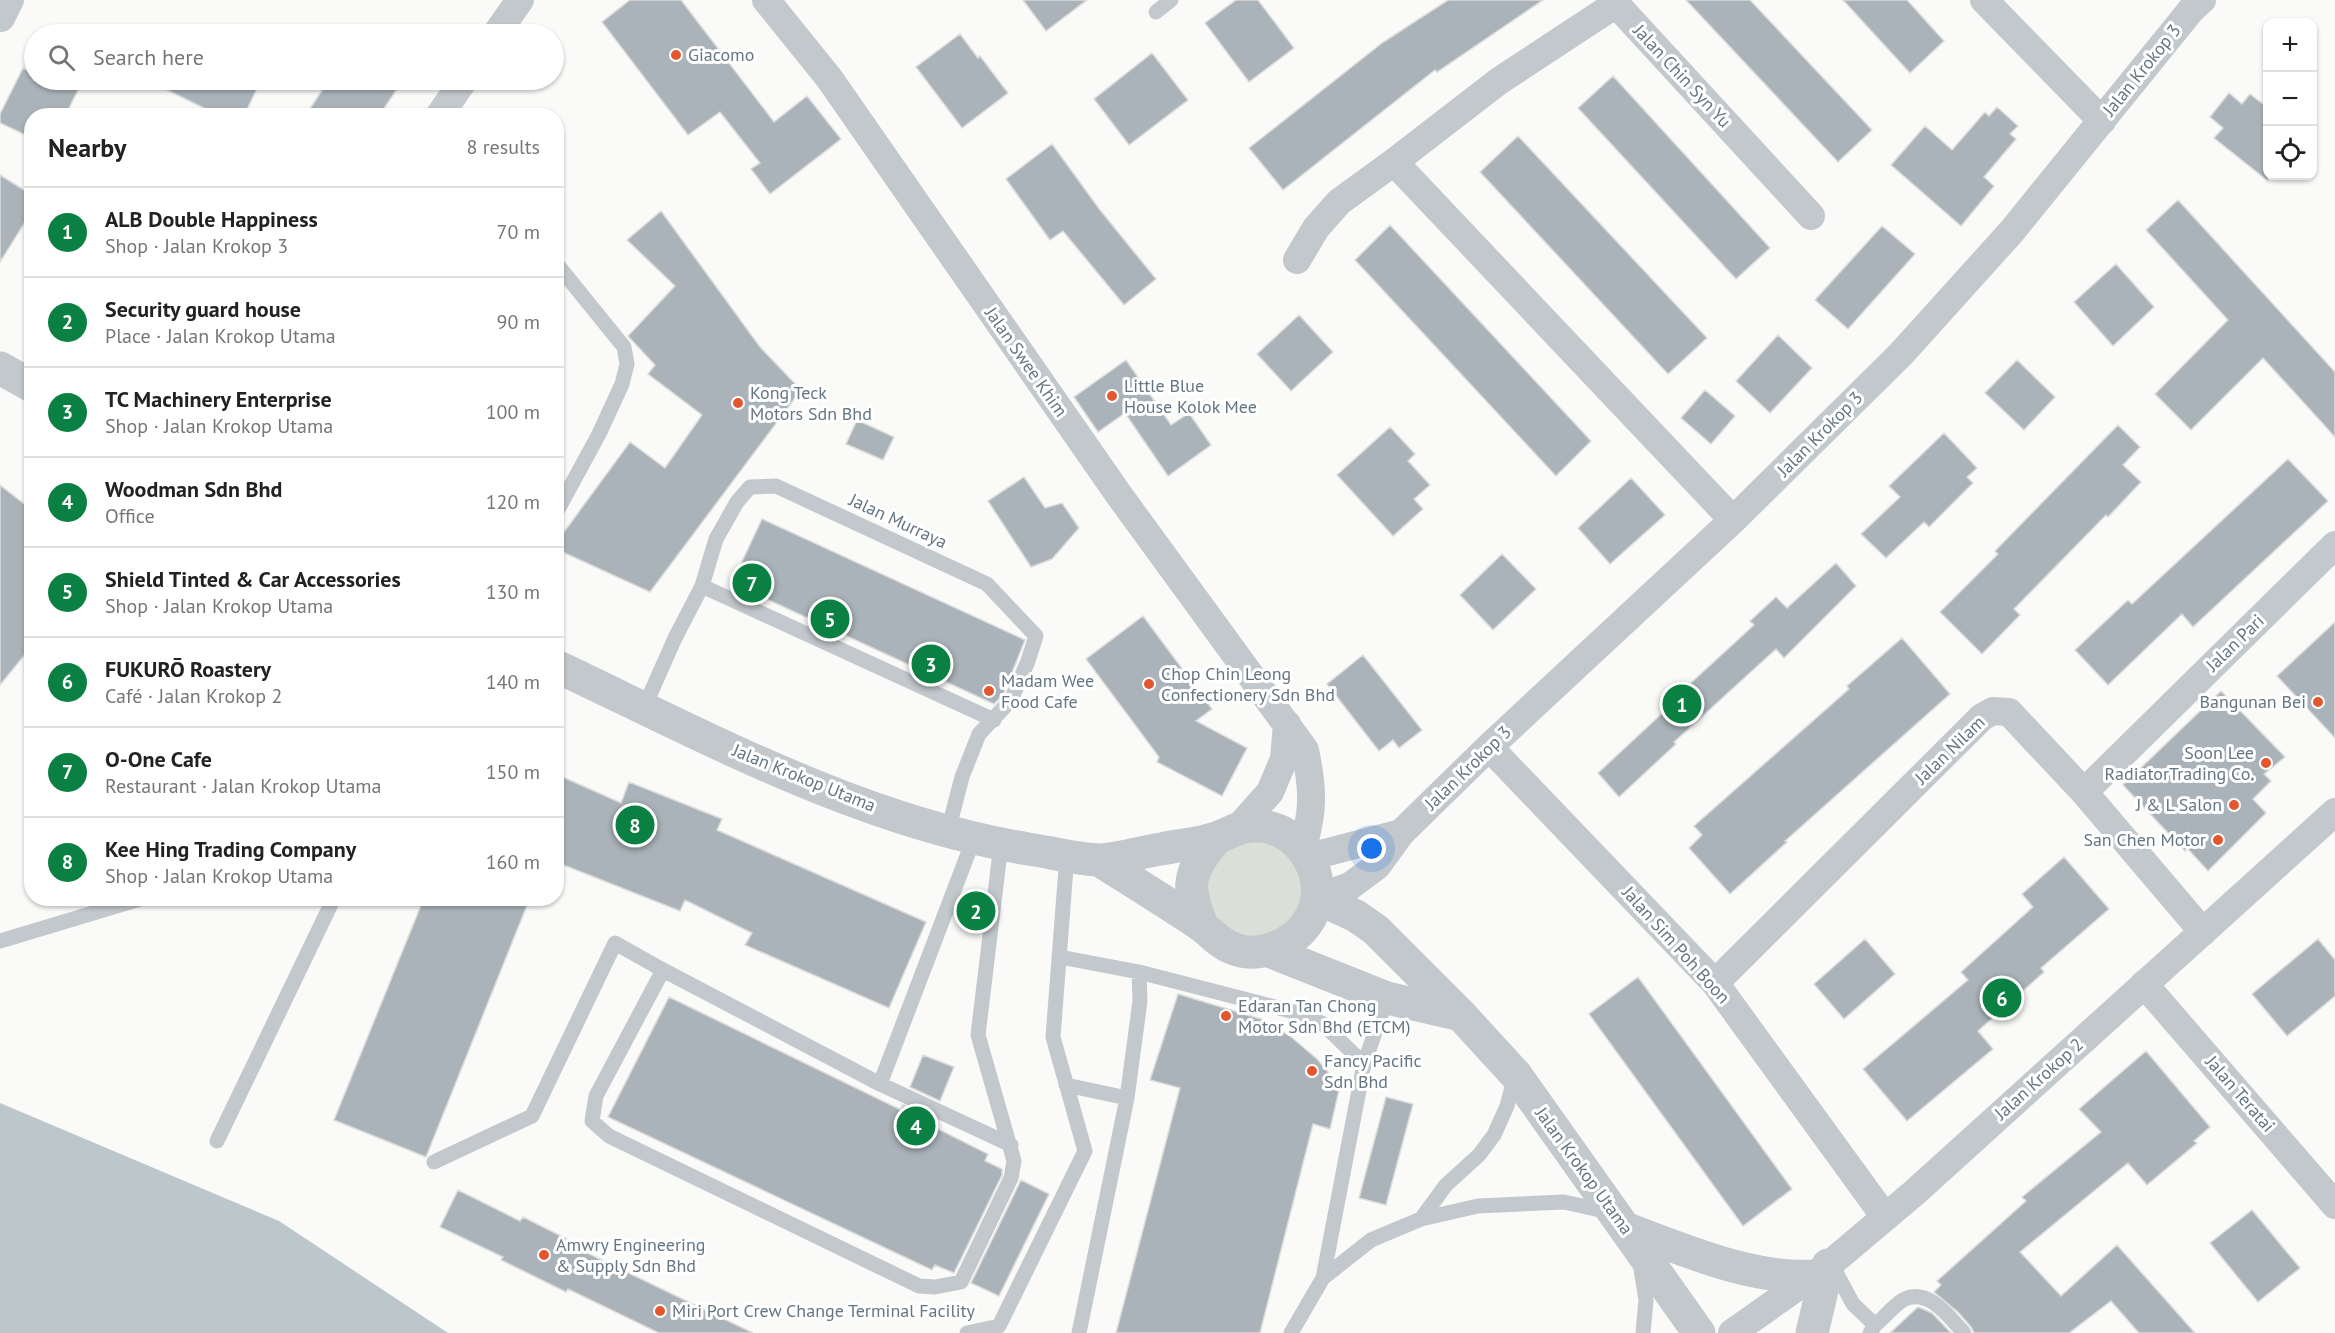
<!DOCTYPE html>
<meta charset="utf-8">
<style>
:root{--surface:#fff;--page:#f6f6f6;--text:#222;--muted:#767676;--line:#e0e0e0;--accent:#0b8043}
body{margin:0;font-family:"PT Sans",sans-serif;background:var(--page);color:var(--text)}
.controls{position:absolute;right:18px;top:18px;display:grid;overflow:hidden;border-radius:12px;box-shadow:0 2px 4px #0004}
.controls button{width:54px;height:54px;display:grid;place-items:center;padding:0;border:0;border-bottom:2px solid var(--line);background:var(--surface);color:var(--text);font:30px sans-serif}
.you{position:absolute;left:1372px;top:849px;width:21px;height:21px;margin:-15px;border:4px solid #fff;border-radius:50%;background:#1a73e8;box-shadow:0 0 0 9px #1a73e833}
.badge{display:grid;place-items:center;width:39px;height:39px;border-radius:50%;background:var(--accent);color:#fff;font-size:20px;font-weight:700}
.pin{position:absolute;translate:-50% -50%;border:3px solid #fff;box-shadow:0 2px 6px #0006}
.list{margin:0;padding:0;list-style:none}
h2{display:flex;justify-content:space-between;align-items:center;height:78px;margin:0;padding:0 24px;font-size:26px}
h2 small{font-size:20px;font-weight:400;color:var(--muted)}
.list li{display:grid;grid-template-columns:39px 1fr auto;gap:18px;align-items:center;box-sizing:border-box;height:90px;padding:0 24px;border-top:2px solid var(--line)}
.list b{display:block;font-size:22px;white-space:nowrap}
.list p{margin:0;font-size:20px;white-space:nowrap;color:var(--muted)}
.list em{font-size:20px;font-style:normal;color:var(--muted)}
.icon{flex:none;width:33px;height:33px;fill:none;stroke:currentColor;stroke-width:2;stroke-linecap:round;stroke-linejoin:round}
.map{position:relative;flex:none;width:2335px;height:1333px;overflow:hidden}
.search{position:absolute;background:var(--surface);box-shadow:0 2px 4px #0004;left:24px;top:24px;width:540px;height:66px;display:flex;align-items:center;gap:15px;box-sizing:border-box;padding:0 21px;border-radius:33px;color:var(--muted);font-size:22px}
.panel{position:absolute;background:var(--surface);box-shadow:0 2px 4px #0004;left:24px;top:108px;width:540px;height:798px;border-radius:24px}
.map>svg:first-child{display:block}
.green{fill:#dadfd7}
.water{fill:#bbc7cb}
.building{fill:#aab3b9;stroke:#dcdcda;stroke-width:1.5}
.lines{fill:none;stroke-linecap:round;stroke-linejoin:round}
.service{stroke:#c3c8cc;stroke-width:15}
.minor{stroke:#c3c8cc;stroke-width:28}
.tertiary{stroke:#c3c8cc;stroke-width:33}
.poi-dot{fill:#e4572e;stroke:#fff;stroke-width:2}
.labels{text-anchor:middle;stroke-width:6;stroke-linejoin:round;paint-order:stroke}
.poi-label{font-size:18px;fill:#657683;stroke:#fff;text-anchor:start}
.street-label{font-size:18px;fill:#657683;stroke:#fff}
</style>
<div class="map">
<svg width="2335" height="1333" viewBox="0 0 2335 1333">
<rect width="100%" height="100%" fill="#fafaf8"/>
<path class="green" d="M1208 889a48 48 0 1 1 96 0a48 48 0 1 1-96 0Z"/>
<path class="water" d="M 0,1103 L 279,1221 L 448,1333 L 0,1333 Z"/>
<path class="building" d="M 630,0 L 681,0 L 774,122 L 807,96 L 841,139 L 770,194 L 751,169 L 760,163 L 720,112 L 688,135 L 602,22 Z
M 1023,0 L 1087,0 L 1046,31 Z
M 1236,0 L 1258,0 L 1294,48 L 1249,82 L 1205,23 Z
M 1448,0 L 1543,0 L 1437,72 L 1435,70 L 1283,190 L 1249,148 L 1382,43 Z
M 1686,0 L 1750,0 L 1872,130 L 1838,162 Z
M 1843,0 L 1907,0 L 1944,41 L 1910,73 Z
M 960,34 L 978,58 L 980,56 L 1008,93 L 962,128 L 916,67 Z
M 1152,53 L 1188,100 L 1129,145 L 1094,99 Z
M 23,68 L 34,74 L 34,80 L 83,80 L 65,116 L 32,116 L 32,138 L 0,123 L 0,114 Z
M 1613,76 L 1770,248 L 1736,279 L 1578,108 Z
M 147,80 L 261,80 L 244,116 L 220,116 Z
M 329,80 L 403,80 L 379,116 L 305,116 Z
M 2229,93 L 2242,104 L 2250,94 L 2268,108 L 2268,181 L 2214,138 L 2223,128 L 2210,117 Z
M 1997,107 L 2018,126 L 2010,134 L 2016,139 L 1984,177 L 1994,186 L 1961,226 L 1891,165 L 1925,126 L 1952,150 L 1985,112 L 1989,116 Z
M 1518,136 L 1707,338 L 1668,374 L 1480,172 Z
M 1052,144 L 1100,210 L 1156,279 L 1124,305 L 1063,231 L 1050,240 L 1006,179 Z
M 0,175 L 32,195 L 32,211 L 0,262 Z
M 2178,200 L 2335,372 L 2335,437 L 2263,358 L 2191,430 L 2155,394 L 2228,320 L 2146,230 Z
M 661,211 L 760,347 L 801,390 L 650,592 L 556,549 L 556,543 L 630,442 L 665,468 L 702,415 L 648,374 L 655,365 L 628,336 L 675,286 L 627,240 Z
M 1390,225 L 1591,441 L 1556,476 L 1355,260 Z
M 1882,226 L 1915,254 L 1848,329 L 1815,300 Z
M 2116,264 L 2154,307 L 2113,346 L 2074,302 Z
M 1299,315 L 1333,352 L 1291,391 L 1257,354 Z
M 1778,335 L 1812,368 L 1770,413 L 1736,381 Z
M 1126,360 L 1171,425 L 1189,413 L 1211,445 L 1168,476 L 1125,413 L 1098,432 L 1074,397 Z
M 2017,360 L 2055,397 L 2024,430 L 1985,393 Z
M 1705,390 L 1735,416 L 1711,444 L 1681,418 Z
M 857,420 L 894,437 L 883,460 L 846,444 Z
M 2118,425 L 2140,447 L 2123,465 L 2141,482 L 2108,517 L 2106,515 L 2014,609 L 2020,615 L 1982,654 L 1940,612 L 1998,554 L 1995,551 Z
M 1390,427 L 1415,454 L 1408,461 L 1430,485 L 1414,499 L 1423,509 L 1393,536 L 1337,475 Z
M 1944,433 L 1977,468 L 1967,477 L 1973,483 L 1929,527 L 1924,522 L 1886,558 L 1861,534 L 1900,497 L 1889,486 Z
M 2288,459 L 2328,501 L 2193,627 L 2182,614 L 2108,685 L 2075,650 L 2128,600 L 2132,604 Z
M 1024,477 L 1045,508 L 1062,503 L 1079,528 L 1052,559 L 1031,567 L 988,501 Z
M 1631,478 L 1665,515 L 1610,564 L 1578,528 Z
M 0,485 L 32,510 L 32,646 L 0,685 Z
M 762,519 L 1025,640 L 1003,695 L 994,704 L 732,583 Z
M 1502,554 L 1536,589 L 1493,630 L 1460,595 Z
M 1836,563 L 1856,586 L 1784,658 L 1776,649 L 1674,742 L 1676,744 L 1619,797 L 1598,773 L 1670,706 L 1668,704 L 1754,625 L 1750,621 L 1776,597 L 1787,608 Z
M 1143,616 L 1212,709 L 1196,721 L 1247,748 L 1222,796 L 1157,762 L 1159,757 L 1086,659 Z
M 2335,622 L 2335,738 L 2277,676 Z
M 1902,638 L 1950,694 L 1785,841 L 1787,842 L 1730,894 L 1689,848 L 1702,835 L 1694,826 L 1849,689 L 1847,686 Z
M 1363,655 L 1422,730 L 1399,748 L 1393,740 L 1379,751 L 1327,684 Z
M 2221,691 L 2285,757 L 2264,774 L 2271,781 L 2253,799 L 2266,813 L 2208,871 L 2187,848 L 2185,851 L 2123,785 Z
M 556,774 L 621,803 L 629,782 L 722,819 L 717,830 L 926,922 L 889,1008 L 745,945 L 752,933 L 685,900 L 680,911 L 556,862 Z
M 2064,857 L 2109,909 L 2041,968 L 2044,972 L 1978,1031 L 1993,1049 L 1907,1121 L 1863,1069 L 1968,980 L 1961,972 L 2033,907 L 2022,894 Z
M 424,898 L 530,898 L 426,1157 L 334,1120 Z
M 1865,939 L 1895,974 L 1844,1019 L 1814,984 Z
M 2318,939 L 2335,960 L 2335,996 L 2287,1036 L 2252,994 Z
M 1638,977 L 1792,1189 L 1743,1226 L 1589,1014 Z
M 1178,994 L 1264,1020 L 1290,1036 L 1317,1059 L 1340,1086 L 1330,1129 L 1313,1124 L 1260,1333 L 1116,1333 L 1180,1088 L 1150,1080 Z
M 669,997 L 901,1110 L 903,1105 L 932,1119 L 930,1125 L 988,1154 L 985,1161 L 1002,1169 L 1002,1175 L 954,1273 L 935,1265 L 932,1270 L 608,1117 Z
M 2146,1051 L 2210,1127 L 2194,1141 L 2197,1143 L 2147,1185 L 2128,1163 L 2020,1252 L 2061,1296 L 2117,1245 L 2195,1333 L 2139,1333 L 2111,1301 L 2069,1333 L 1974,1333 L 1971,1327 L 1959,1313 L 1934,1292 L 1941,1285 L 1937,1281 L 2026,1201 L 2022,1197 L 2101,1132 L 2079,1109 Z
M 923,1055 L 954,1067 L 940,1101 L 910,1087 Z
M 1386,1097 L 1413,1104 L 1386,1205 L 1359,1198 Z
M 1021,1180 L 1049,1194 L 999,1296 L 971,1283 Z
M 458,1190 L 520,1221 L 523,1217 L 587,1249 L 585,1252 L 753,1333 L 659,1333 L 568,1289 L 566,1292 L 501,1260 L 503,1257 L 440,1227 Z
M 2252,1210 L 2300,1268 L 2258,1302 L 2210,1243 Z
M 1918,1307 L 1932,1313 L 1951,1333 L 1890,1333 Z"/>
<g class="lines">
<path class="service" d="M 1156,12 L 1171,0
M 556,263 L 624,347 L 627,364 L 622,384 L 599,434 L 556,513
M 702,586 L 994,720
M 644,708 L 675,638 L 702,586 L 716,539 L 737,502 L 750,487 L 776,486 L 987,584 L 1036,636 L 1028,661 L 1011,700 L 979,734 L 962,777 L 948,831
M 974,838 L 880,1084 L 1011,1145
M 0,941 L 143,898
M 1060,957 L 1139,972 L 1306,1015 L 1323,1024 L 1364,1064
M 880,1084 L 663,970 L 596,1096 L 592,1121 L 609,1136 L 919,1286 L 935,1287 L 961,1282 L 1011,1178 L 1014,1161 L 978,1035 L 1001,844
M 1066,1085 L 1127,1098
M 217,1141 L 334,898
M 434,1162 L 532,1116 L 615,943 L 663,970
M 1421,1219 L 1446,1185 L 1479,1155 L 1494,1135 L 1507,1106 L 1515,1076
M 1640,1263 L 1646,1300 L 1643,1333
M 1831,1263 L 1853,1304 L 1875,1325 L 1870,1333
M 1323,1278 L 1371,1240 L 1421,1219 L 1478,1206 L 1564,1202 L 1609,1212
M 1875,1325 C 1884,1318 1893,1306 1903,1300 C 1928,1286 1950,1318 1964,1333
M 967,1333 L 999,1326 L 1085,1151 L 1053,1037 L 1067,855
M 1079,1333 L 1127,1098 L 1140,1001 L 1139,972
M 1291,1333 L 1323,1278 L 1364,1064 L 1387,998"/>
<path class="minor" d="M 766,0 L 829,78 L 1119,495 L 1305,750 C 1313,789 1314,809 1303,847
M 1984,0 L 2102,121
M 1,18 L 10,0
M 496,34 L 520,0
M 439,116 L 464,80
M 1297,260 L 1316,228 L 1339,202 L 1394,162
M 1733,520 L 1394,162 L 1499,81 L 1616,4 L 1811,216
M 1489,747 L 1715,983 L 1885,1217
M 2084,792 L 2335,545
M 1238,828 L 1270,792 L 1284,759 L 1287,724
M 1309,857 L 1401,833
M 1317,898 L 1350,886 L 1377,866 L 1401,833 L 1489,747 L 1733,520 L 1901,354 L 2012,231 L 2191,10 L 2202,0
M 1715,983 L 1982,717 L 1993,711 L 2009,712 L 2084,792 L 2203,932
M 2144,984 L 2335,1205
M 1732,1333 L 1831,1263 L 1914,1193 L 2335,812"/>
<path class="tertiary" d="M 0,368 L 32,386
M 556,666 C 708,738 860,821 1028,849 C 1050,852 1078,860 1100,860 C 1120,859 1141,852 1161,849 C 1179,845 1200,844 1216,838 C 1233,832 1240,825 1259,826 C 1269,826 1282,831 1290,837 C 1330,869 1326,925 1279,946 C 1268,951 1253,954 1241,951 C 1219,945 1215,935 1199,924 C 1166,902 1132,881 1099,860
M 1317,898 L 1356,916 L 1376,930 L 1461,1015 L 1516,1075 L 1699,1333
M 1203,927 C 1185,888 1188,871 1216,839
M 1269,951 L 1387,998 L 1461,1015
M 1627,1229 C 1684,1250 1752,1280 1814,1276
M 1812,1333 L 1828,1265"/>
</g>
<g class="poi-dot">
<circle cx="676" cy="55" r="6"/>
<circle cx="1112" cy="396" r="6"/>
<circle cx="738" cy="403" r="6"/>
<circle cx="1149" cy="684" r="6"/>
<circle cx="989" cy="691" r="6"/>
<circle cx="2318" cy="702" r="6"/>
<circle cx="2266" cy="763" r="6"/>
<circle cx="2234" cy="805" r="6"/>
<circle cx="2218" cy="840" r="6"/>
<circle cx="1226" cy="1016" r="6"/>
<circle cx="1312" cy="1071" r="6"/>
<circle cx="544" cy="1255" r="6"/>
<circle cx="660" cy="1311" r="6"/>
</g>
<g class="labels">
<g class="poi-label">
<text x="688" y="61">Giacomo</text>
<text x="1124" y="392">Little Blue<tspan x="1124" dy="21">House Kolok Mee</tspan></text>
<text x="750" y="399">Kong Teck<tspan x="750" dy="21">Motors Sdn Bhd</tspan></text>
<text x="1161" y="680">Chop Chin Leong<tspan x="1161" dy="21">Confectionery Sdn Bhd</tspan></text>
<text x="1001" y="687">Madam Wee<tspan x="1001" dy="21">Food Cafe</tspan></text>
<text x="2306" y="708" text-anchor="end">Bangunan Bei</text>
<text x="2254" y="759" text-anchor="end">Soon Lee<tspan x="2254" dy="21">RadiatorTrading Co.</tspan></text>
<text x="2222" y="811" text-anchor="end">J &amp; L Salon</text>
<text x="2206" y="846" text-anchor="end">San Chen Motor</text>
<text x="1238" y="1012">Edaran Tan Chong<tspan x="1238" dy="21">Motor Sdn Bhd (ETCM)</tspan></text>
<text x="1324" y="1067">Fancy Pacific<tspan x="1324" dy="21">Sdn Bhd</tspan></text>
<text x="556" y="1251">Amwry Engineering<tspan x="556" dy="21">&amp; Supply Sdn Bhd</tspan></text>
<text x="672" y="1317">Miri Port Crew Change Terminal Facility</text>
</g>
<g class="street-label">
<text transform="translate(2142 70) rotate(-51)" y="6">Jalan Krokop 3</text>
<text transform="translate(1682 76) rotate(47)" y="6">Jalan Chin Syn Yu</text>
<text transform="translate(1026 362) rotate(55)" y="6">Jalan Swee Khim</text>
<text transform="translate(1820 434) rotate(-45)" y="6">Jalan Krokop 3</text>
<text transform="translate(898 521) rotate(25)" y="6">Jalan Murraya</text>
<text transform="translate(2235 643) rotate(-44)" y="6">Jalan Pari</text>
<text transform="translate(1950 750) rotate(-44)" y="6">Jalan Nilam</text>
<text transform="translate(1468 768) rotate(-44)" y="6">Jalan Krokop 3</text>
<text transform="translate(804 778) rotate(22)" y="6">Jalan Krokop Utama</text>
<text transform="translate(1676 945) rotate(48)" y="6">Jalan Sim Poh Boon</text>
<text transform="translate(2039 1079) rotate(-42)" y="6">Jalan Krokop 2</text>
<text transform="translate(2240 1094) rotate(49)" y="6">Jalan Teratai</text>
<text transform="translate(1584 1171) rotate(54)" y="6">Jalan Krokop Utama</text>
</g>
</g>
</svg>
<div class="controls">
<button>+</button>
<button>−</button>
<button><svg class="icon" aria-label="locate" viewBox="0 0 24 24"><circle cx="12" cy="12" r="6"/><path d="M12 2v4M12 18v4M2 12h4M18 12h4"/></svg></button>
</div>
<div class="you"></div>
<div class="pin badge" style="left:1682px;top:704px">1</div>
<div class="pin badge" style="left:976px;top:911px">2</div>
<div class="pin badge" style="left:931px;top:664px">3</div>
<div class="pin badge" style="left:916px;top:1126px">4</div>
<div class="pin badge" style="left:830px;top:619px">5</div>
<div class="pin badge" style="left:2002px;top:998px">6</div>
<div class="pin badge" style="left:752px;top:583px">7</div>
<div class="pin badge" style="left:635px;top:825px">8</div>
<div class="search"><svg class="icon" aria-label="search" viewBox="0 0 24 24"><circle cx="10" cy="10" r="6"/><path d="M15 15l6 6"/></svg>Search here</div>
<section class="panel">
<h2>Nearby<small>8 results</small></h2>
<ul class="list">
<li><span class="badge">1</span><div><b>ALB Double Happiness</b><p>Shop · Jalan Krokop 3</p></div><em>70 m</em></li>
<li><span class="badge">2</span><div><b>Security guard house</b><p>Place · Jalan Krokop Utama</p></div><em>90 m</em></li>
<li><span class="badge">3</span><div><b>TC Machinery Enterprise</b><p>Shop · Jalan Krokop Utama</p></div><em>100 m</em></li>
<li><span class="badge">4</span><div><b>Woodman Sdn Bhd</b><p>Office</p></div><em>120 m</em></li>
<li><span class="badge">5</span><div><b>Shield Tinted &amp; Car Accessories</b><p>Shop · Jalan Krokop Utama</p></div><em>130 m</em></li>
<li><span class="badge">6</span><div><b>FUKURŌ Roastery</b><p>Café · Jalan Krokop 2</p></div><em>140 m</em></li>
<li><span class="badge">7</span><div><b>O-One Cafe</b><p>Restaurant · Jalan Krokop Utama</p></div><em>150 m</em></li>
<li><span class="badge">8</span><div><b>Kee Hing Trading Company</b><p>Shop · Jalan Krokop Utama</p></div><em>160 m</em></li>
</ul>
</section>
</div>
